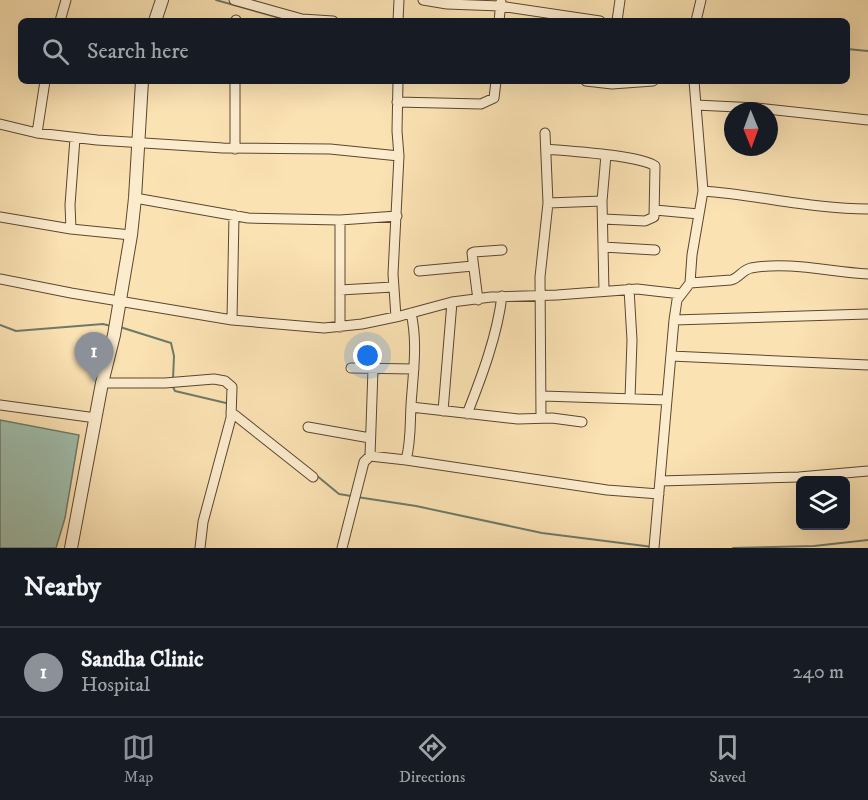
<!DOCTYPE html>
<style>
:root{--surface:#171b24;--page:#242831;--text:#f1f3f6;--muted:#9ea1a6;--line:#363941;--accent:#8c9099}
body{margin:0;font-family:"IM FELL DW Pica",serif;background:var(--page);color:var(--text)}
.controls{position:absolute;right:18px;bottom:18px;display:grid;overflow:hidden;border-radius:9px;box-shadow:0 6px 24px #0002}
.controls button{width:54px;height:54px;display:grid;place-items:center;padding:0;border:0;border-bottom:2px solid var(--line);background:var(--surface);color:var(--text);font:30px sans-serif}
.compass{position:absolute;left:724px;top:102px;width:54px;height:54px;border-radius:50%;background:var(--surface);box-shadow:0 6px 24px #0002;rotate:179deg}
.you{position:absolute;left:368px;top:356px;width:21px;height:21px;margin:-15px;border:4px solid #fff;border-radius:50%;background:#1a73e8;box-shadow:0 0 0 9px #1a73e833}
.badge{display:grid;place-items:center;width:39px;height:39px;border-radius:50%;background:var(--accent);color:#fff;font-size:20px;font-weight:700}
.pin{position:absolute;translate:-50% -50px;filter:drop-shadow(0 2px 3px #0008)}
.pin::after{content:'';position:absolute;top:32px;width:21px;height:18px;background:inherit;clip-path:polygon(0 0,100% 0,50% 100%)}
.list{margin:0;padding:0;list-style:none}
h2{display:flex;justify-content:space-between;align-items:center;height:78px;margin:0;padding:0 24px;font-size:26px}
h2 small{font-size:20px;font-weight:400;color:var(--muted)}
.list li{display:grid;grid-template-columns:39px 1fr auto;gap:18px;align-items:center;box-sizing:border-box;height:90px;padding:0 24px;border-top:2px solid var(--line)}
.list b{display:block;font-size:22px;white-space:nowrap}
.list p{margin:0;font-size:20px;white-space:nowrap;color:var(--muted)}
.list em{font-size:20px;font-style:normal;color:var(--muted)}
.icon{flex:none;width:33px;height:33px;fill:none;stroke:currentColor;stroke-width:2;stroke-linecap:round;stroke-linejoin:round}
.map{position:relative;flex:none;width:868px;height:548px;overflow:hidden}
.search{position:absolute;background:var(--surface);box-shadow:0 6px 24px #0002;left:18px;right:18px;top:18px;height:66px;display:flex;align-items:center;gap:15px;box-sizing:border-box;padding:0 21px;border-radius:9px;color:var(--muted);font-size:22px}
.sheet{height:168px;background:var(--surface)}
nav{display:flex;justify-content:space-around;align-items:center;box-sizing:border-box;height:84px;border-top:2px solid var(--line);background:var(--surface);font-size:16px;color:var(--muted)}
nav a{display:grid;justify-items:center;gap:3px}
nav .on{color:var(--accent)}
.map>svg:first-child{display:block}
.water{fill:#9fbeac;stroke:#6e7a69;stroke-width:1.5}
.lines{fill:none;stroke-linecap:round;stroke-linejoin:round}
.stream{stroke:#6e7a69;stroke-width:2}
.minor-casing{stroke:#5a4730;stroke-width:11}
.tertiary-casing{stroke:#5a4730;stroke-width:14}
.minor{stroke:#fcecce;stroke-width:9}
.tertiary{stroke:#fcecce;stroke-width:12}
</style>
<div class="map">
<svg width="868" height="548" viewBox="0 0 868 548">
<rect width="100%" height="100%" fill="#fbe2b3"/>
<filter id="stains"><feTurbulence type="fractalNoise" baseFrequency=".00333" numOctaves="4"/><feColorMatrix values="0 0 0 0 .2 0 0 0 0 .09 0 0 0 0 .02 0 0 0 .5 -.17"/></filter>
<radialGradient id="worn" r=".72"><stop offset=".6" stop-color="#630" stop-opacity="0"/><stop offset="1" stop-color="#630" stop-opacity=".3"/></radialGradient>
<path class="water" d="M 0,420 L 79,435 L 65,518 L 56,548 L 0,548 Z"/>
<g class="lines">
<path class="stream" d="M 216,0 L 287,20
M 847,49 L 868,51
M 0,325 L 16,331 L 103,324 L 111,326
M 120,327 L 171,343 L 174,356 L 173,379
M 172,385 L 175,391 L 226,403 L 229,406
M 316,475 L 339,494 L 351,496
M 357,497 L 416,506 L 542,533 L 653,547
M 733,548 L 814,546 L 868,540"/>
<g class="minor-casing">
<path id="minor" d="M 234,0 L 302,19 L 333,21
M 423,0 L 447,4 L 500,6 L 600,21
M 60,21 L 66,0
M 236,21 L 236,20
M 398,21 L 399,0
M 499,21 L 501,2
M 617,21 L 620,0
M 696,21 L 701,0
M 586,81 L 612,84 L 653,81
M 397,102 L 481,104 L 494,98 L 496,81
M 696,105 L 757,108 L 868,120
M 0,124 L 37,133 L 97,140 L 223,148 L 330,149 L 399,156
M 37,133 L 45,81
M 235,149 L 235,81
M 546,149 C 568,151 639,155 655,166 L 654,217 L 645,221 L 603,219
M 703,191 C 758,195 813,209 868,209
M 135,198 L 248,218 L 340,220 L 397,216
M 548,203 L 602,201
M 655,210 L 699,214
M 0,217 L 71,229 L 131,235
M 340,220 L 340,327
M 71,229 L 70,205 L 75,138
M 603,247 L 655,250
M 419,271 L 473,266
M 0,279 L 71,293 L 232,320 L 324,328 L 362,324 L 400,316 L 452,302 L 491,297 L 557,295 L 637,289 L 681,294
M 690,283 L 731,280 C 739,278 742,270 751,268 C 790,261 829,272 868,274
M 629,289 L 632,340 L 630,399
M 340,290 L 393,287
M 604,291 L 602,201 L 606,155
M 478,300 L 472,253 L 474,252 L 502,250
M 396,317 L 393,274 L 399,156 L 397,131 L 398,81
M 232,320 L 234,215
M 674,320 L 868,314
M 671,356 L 868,365
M 351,368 L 414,369
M 102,383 L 165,383 L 214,379 L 225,381 L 232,387 L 231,418 L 203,522 L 200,548
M 542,396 L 667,400
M 0,405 L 96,418
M 411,407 L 518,419 L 552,418 L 582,422
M 443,411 L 452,302
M 231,412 L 313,477
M 467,414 C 482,376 497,336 502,296
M 541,418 L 540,277 L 548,203 L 545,133
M 308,427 L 370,438
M 370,456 L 373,369
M 406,460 L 607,490 L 659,494
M 660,481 L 799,477 L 868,471
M 342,548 L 364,462 L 370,456 L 406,460 C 411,442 410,424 411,405 C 413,374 418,343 411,313
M 654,548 L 674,320 L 677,300 L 690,283 L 692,255 L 703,191 L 694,81"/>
</g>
<g class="tertiary-casing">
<path id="tertiary" d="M 155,21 L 162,0
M 71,548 L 102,383 L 114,335 L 131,235 L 135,198 L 142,81"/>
</g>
<use href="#minor" class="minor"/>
<use href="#tertiary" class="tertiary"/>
</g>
<rect width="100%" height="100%" filter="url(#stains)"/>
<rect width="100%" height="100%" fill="url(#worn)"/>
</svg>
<div class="controls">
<button><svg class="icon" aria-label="layers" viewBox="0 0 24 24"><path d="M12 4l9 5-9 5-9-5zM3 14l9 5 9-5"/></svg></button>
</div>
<svg class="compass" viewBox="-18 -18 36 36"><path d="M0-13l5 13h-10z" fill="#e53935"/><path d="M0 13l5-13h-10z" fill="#9ea1a6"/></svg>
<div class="you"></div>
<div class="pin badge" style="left:94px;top:382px">1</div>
<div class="search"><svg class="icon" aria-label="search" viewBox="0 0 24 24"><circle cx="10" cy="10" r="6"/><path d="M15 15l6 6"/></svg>Search here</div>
</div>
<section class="sheet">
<h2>Nearby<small></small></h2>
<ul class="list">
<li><span class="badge">1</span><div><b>Sandha Clinic</b><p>Hospital</p></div><em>240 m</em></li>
</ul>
</section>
<nav>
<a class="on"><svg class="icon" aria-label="map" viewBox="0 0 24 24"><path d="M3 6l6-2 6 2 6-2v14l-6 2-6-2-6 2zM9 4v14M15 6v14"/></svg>Map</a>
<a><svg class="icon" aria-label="directions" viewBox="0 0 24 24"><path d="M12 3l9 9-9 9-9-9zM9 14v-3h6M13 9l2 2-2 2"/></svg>Directions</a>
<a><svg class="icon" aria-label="saved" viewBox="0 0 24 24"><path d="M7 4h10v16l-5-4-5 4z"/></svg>Saved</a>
</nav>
